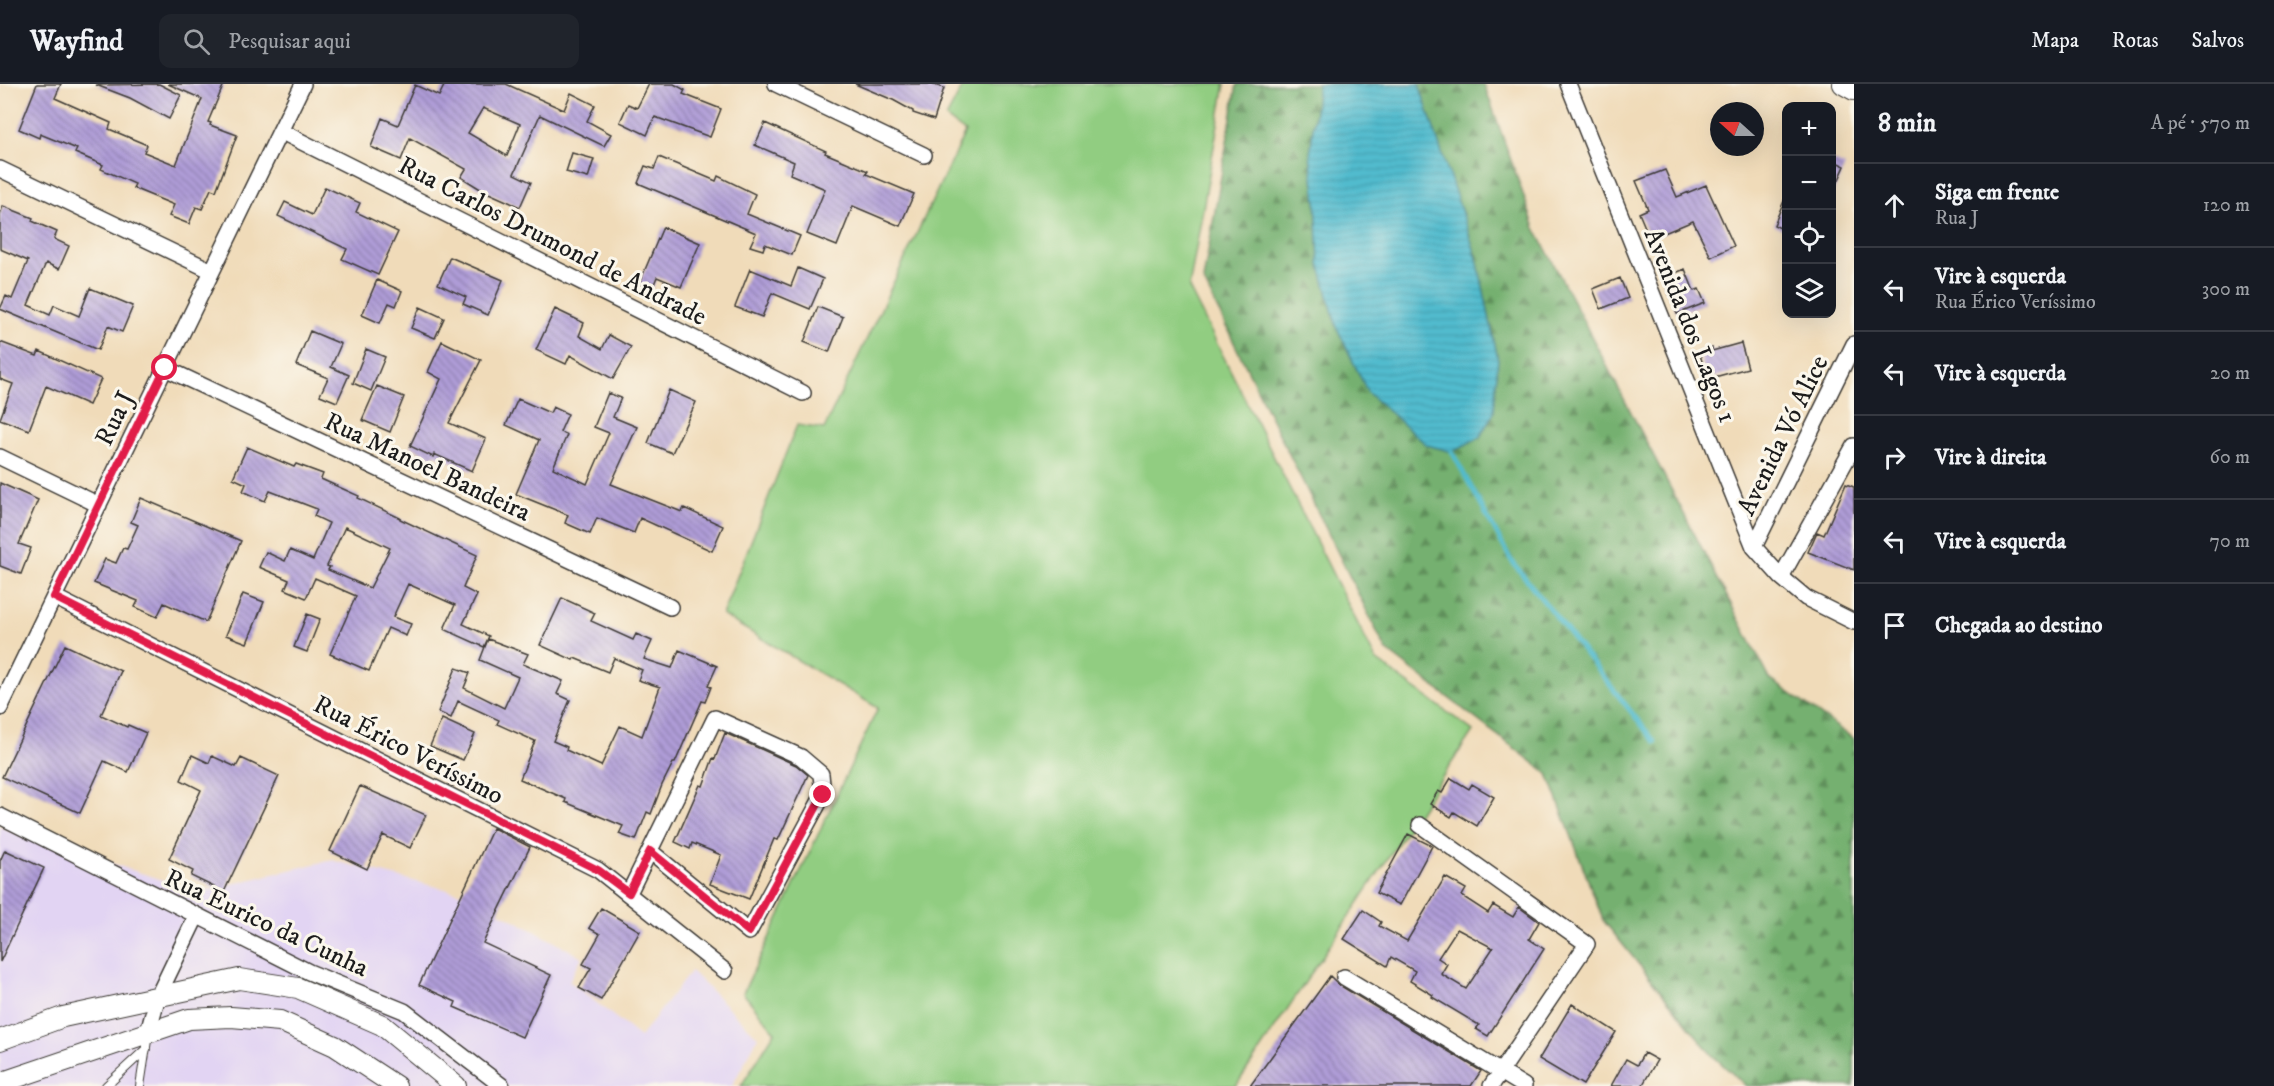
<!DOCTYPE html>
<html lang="pt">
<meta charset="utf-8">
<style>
:root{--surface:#171b24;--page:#20242c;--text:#f1f3f6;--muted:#9ea1a6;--line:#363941}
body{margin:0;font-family:"IM FELL DW Pica",serif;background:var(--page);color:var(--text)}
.controls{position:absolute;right:18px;top:18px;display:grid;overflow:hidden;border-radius:12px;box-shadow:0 6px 24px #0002}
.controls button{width:54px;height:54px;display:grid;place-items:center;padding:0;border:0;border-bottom:2px solid var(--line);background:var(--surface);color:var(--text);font:30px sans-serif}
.compass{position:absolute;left:1710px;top:18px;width:54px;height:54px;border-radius:50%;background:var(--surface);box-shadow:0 6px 24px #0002;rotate:291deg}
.stop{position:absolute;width:18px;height:18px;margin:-14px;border:4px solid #e11d48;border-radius:50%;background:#fff}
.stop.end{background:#e11d48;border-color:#fff;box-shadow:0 2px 6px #0008}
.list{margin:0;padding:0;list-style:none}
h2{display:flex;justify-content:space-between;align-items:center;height:78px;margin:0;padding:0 24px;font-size:26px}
h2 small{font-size:20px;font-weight:400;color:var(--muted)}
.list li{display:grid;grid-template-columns:39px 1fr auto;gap:18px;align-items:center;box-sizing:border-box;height:84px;padding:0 24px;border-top:2px solid var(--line)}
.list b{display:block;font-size:22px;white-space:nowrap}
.list p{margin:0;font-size:20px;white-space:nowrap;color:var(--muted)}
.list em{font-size:20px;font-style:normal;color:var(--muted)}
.icon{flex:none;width:33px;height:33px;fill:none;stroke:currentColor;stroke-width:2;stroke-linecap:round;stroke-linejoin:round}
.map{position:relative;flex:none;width:1854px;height:1002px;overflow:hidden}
header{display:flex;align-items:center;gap:36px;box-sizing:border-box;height:84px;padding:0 30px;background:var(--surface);border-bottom:2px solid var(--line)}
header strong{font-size:28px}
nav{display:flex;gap:33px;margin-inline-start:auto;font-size:21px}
.search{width:420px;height:54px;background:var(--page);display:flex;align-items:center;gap:15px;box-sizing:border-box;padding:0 21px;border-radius:12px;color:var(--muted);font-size:22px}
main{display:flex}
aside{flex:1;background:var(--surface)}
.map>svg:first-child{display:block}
.built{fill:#e2d4f3}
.green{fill:#91cd81;stroke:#56744e;stroke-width:1.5}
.forest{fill:url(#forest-firs);stroke:#486646;stroke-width:1.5}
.water{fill:url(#water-rules);stroke:#366c75;stroke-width:1.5}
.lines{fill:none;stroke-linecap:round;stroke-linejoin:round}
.stream{stroke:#51bbce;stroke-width:4.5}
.building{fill:url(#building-back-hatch);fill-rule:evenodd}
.service-casing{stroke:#3c3934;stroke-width:10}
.minor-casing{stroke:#3c3934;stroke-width:18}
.tertiary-casing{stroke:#3c3934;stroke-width:22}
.service{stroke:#fff;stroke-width:8}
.minor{stroke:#fff;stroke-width:15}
.tertiary{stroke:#fff;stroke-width:20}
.route{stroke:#e11d48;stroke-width:8}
.labels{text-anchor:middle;stroke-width:6;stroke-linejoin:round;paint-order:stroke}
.street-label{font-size:26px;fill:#1c1c1c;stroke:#fbf7ec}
</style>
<header>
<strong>Wayfind</strong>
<div class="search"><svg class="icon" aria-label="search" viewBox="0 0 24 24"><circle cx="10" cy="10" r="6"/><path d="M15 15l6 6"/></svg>Pesquisar aqui</div>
<nav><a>Mapa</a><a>Rotas</a><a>Salvos</a></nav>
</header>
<main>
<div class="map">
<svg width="1854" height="1002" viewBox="0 0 1854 1002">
<defs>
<pattern id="forest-firs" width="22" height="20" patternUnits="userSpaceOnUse" patternTransform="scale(1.5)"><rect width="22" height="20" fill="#74b06f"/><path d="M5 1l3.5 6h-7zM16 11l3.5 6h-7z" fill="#5e8e5a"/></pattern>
<pattern id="water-rules" width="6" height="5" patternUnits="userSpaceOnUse" patternTransform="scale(1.5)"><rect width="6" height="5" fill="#51bbce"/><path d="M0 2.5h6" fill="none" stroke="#46a0b0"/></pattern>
<pattern id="building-back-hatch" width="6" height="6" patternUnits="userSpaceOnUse" patternTransform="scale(1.5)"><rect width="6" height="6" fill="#af9cd7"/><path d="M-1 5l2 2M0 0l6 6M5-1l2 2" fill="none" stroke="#8e7eae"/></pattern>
</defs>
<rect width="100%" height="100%" fill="#fbf7ec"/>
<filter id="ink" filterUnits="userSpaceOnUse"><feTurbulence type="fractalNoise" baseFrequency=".0167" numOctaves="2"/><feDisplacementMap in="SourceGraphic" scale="12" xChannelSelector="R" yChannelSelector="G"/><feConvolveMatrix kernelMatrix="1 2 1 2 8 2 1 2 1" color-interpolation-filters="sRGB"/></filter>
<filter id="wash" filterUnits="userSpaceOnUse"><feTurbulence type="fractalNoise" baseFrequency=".008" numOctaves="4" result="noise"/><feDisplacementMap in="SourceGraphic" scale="24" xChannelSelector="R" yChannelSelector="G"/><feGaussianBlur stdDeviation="1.35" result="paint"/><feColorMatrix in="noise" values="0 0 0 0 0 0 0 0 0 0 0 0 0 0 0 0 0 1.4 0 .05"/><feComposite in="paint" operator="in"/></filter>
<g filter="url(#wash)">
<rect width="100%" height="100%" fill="#f0dbb9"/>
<path class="built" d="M 0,743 L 199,808 L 331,776 L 468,811 L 582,873 L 569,897 L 640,953 L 691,887 L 758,953 L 732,1002 L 0,1002 Z"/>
<path class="green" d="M 964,0 L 1225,0 L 1189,204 L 1376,576 L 1473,647 L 1236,1002 L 741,1002 L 775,948 L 743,909 L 878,624 L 722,531 L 797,341 L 824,345 L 965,48 L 946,34 Z"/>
<path class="forest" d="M 1237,0 L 1484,0 L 1535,144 L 1770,595 L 1854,655 L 1854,1002 L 1746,1002 L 1712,971 L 1603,836 L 1548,690 L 1386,566 L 1203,196 Z"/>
<path class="water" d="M 1318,0 L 1419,0 L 1477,174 L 1498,275 L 1494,328 L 1480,353 L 1452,368 L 1427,361 L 1368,309 L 1337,244 L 1319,179 L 1316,117 L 1310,71 Z"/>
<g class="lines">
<path class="stream" d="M 1452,368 L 1511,476 L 1655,658"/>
</g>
<g id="blocks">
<path class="building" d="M 37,0 L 61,0 L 55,14 L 111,39 L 109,45 L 147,61 L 144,68 L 176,81 L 202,15 L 168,0 L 224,0 L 208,38 L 211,39 L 210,41 L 237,51 L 216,107 L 211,105 L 202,125 L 196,123 L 189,140 L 169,132 L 174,121 L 133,104 L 135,100 L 101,85 L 103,81 L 75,69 L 77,65 L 40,50 L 39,54 L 19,45 Z
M 159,0 L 181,11 L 169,35 L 130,14 L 96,1 Z
M 445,0 L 506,0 L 564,26 L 571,9 L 595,21 L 587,37 L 611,50 L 604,62 L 540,31 L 514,90 L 531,98 L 520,123 L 482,106 L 461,93 L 466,85 L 410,54 L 401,76 L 371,63 L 382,34 L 398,41 L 415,1 L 439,12 ZM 483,24 L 520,40 L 507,72 L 468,49 Z
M 649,0 L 674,0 L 685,6 L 683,10 L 721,25 L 710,53 L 655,33 L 647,51 L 620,38 L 628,20 L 637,24 Z
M 855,0 L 931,0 L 944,4 L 934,36 L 913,29 L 913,27 L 893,16 Z
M 765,39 L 826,67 L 825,69 L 868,87 L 866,90 L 914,110 L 900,142 L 853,122 L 837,162 L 807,150 L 825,105 L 790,90 L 794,78 L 755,61 Z
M 572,69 L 594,75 L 588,94 L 566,88 Z
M 659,73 L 716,97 L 718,92 L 755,110 L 747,130 L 800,152 L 792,171 L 765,160 L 763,166 L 750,162 L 756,149 L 638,99 L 645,82 L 654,85 Z
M 1832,76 L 1845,82 L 1832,111 Z
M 1665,86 L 1677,113 L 1706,101 L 1734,162 L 1711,173 L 1693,137 L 1650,155 L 1639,129 L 1648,125 L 1636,97 Z
M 325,103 L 360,119 L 356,128 L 398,148 L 378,191 L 342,175 L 347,165 L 278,132 L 285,118 L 312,131 Z
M 1786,112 L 1786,147 L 1774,141 Z
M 3,122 L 33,134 L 32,137 L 57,148 L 54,155 L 69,162 L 59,185 L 46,179 L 28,221 L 50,231 L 54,221 L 79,232 L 90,204 L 133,222 L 122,248 L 108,242 L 98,266 L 0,225 L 6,212 L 12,215 L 28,177 L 0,165 L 0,131 Z
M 663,143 L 700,159 L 681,203 L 657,193 L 652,205 L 639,200 Z
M 450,173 L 503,196 L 488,231 L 463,220 L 466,213 L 438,200 Z
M 798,184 L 823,195 L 810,225 L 772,209 L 762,233 L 735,223 L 750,185 L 791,202 Z
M 1685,185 L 1694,207 L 1699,205 L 1705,219 L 1677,230 L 1663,194 Z
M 1620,194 L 1628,214 L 1601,225 L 1593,205 Z
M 377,196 L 402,207 L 396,222 L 389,219 L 380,239 L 362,231 Z
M 420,223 L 444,234 L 435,254 L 411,244 Z
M 818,223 L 843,233 L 829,268 L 804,258 Z
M 555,225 L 584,239 L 579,252 L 602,265 L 609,251 L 631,263 L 613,295 L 570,271 L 566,280 L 536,266 Z
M 310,247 L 341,260 L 331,283 L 349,291 L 337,318 L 320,311 L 328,294 L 296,281 Z
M 442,257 L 481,276 L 449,339 L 486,355 L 472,387 L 434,370 L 433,373 L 410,362 L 441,295 L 428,288 Z
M 0,258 L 37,272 L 39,267 L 101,295 L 89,321 L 46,302 L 29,346 L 0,335 L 13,300 L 0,295 Z
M 1741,259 L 1748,284 L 1707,295 L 1699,267 L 1712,264 L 1712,267 Z
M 366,265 L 385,273 L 371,307 L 353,299 Z
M 377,302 L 404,313 L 390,348 L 362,336 Z
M 669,306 L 696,318 L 672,369 L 648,359 Z
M 608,309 L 621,314 L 613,333 L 637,343 L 611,400 L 682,428 L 684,424 L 723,442 L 712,467 L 640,434 L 634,449 L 597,434 L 590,450 L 565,439 L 568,431 L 516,410 L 539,356 L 506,341 L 518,315 L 550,329 L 553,323 L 568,330 L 560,348 L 567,351 L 553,384 L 587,400 L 609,349 L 594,343 Z
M 247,363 L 294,383 L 296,380 L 323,390 L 321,395 L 359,412 L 358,414 L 400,434 L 400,435 L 477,471 L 463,504 L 477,511 L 463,540 L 489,552 L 484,563 L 444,545 L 455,521 L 408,500 L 393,533 L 411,540 L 406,552 L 388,544 L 369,587 L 330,570 L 356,512 L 315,494 L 306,514 L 285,505 L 289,496 L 259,483 L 266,468 L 285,477 L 290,466 L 313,476 L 329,439 L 314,432 L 317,425 L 270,407 L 265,417 L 243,407 L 246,400 L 233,394 ZM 345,443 L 390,464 L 370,504 L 328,486 L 330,483 L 327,482 Z
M 0,399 L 38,416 L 19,460 L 31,464 L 21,490 L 0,482 Z
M 1846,400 L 1854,403 L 1854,486 L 1808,468 L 1817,448 L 1824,451 Z
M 141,414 L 241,457 L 206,538 L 164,519 L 157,533 L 135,523 L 138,517 L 94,499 L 105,475 L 116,479 L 123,464 L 127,465 L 138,441 L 131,438 Z
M 243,510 L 264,518 L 247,559 L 226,551 Z
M 562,514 L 595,529 L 591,537 L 633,556 L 636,550 L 652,557 L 644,575 L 672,584 L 679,566 L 717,582 L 708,602 L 711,603 L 705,618 L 702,617 L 675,679 L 673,679 L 662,701 L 651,730 L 647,728 L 636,756 L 619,750 L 623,742 L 565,718 L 566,715 L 520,695 L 535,657 L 497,640 L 499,636 L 458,617 L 451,634 L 438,628 L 456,584 L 470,589 L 464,604 L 504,624 L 518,593 L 480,576 L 488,555 L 528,570 L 523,580 L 563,597 L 557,610 L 570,616 L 553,657 L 567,663 L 566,666 L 601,682 L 620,642 L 642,652 L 660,603 L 638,596 L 642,586 L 614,574 L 608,588 L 574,574 L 573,576 L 540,561 Z
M 307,530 L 320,535 L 307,568 L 294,563 Z
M 65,561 L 121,587 L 101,631 L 127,643 L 128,641 L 146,649 L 128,688 L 104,677 L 80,729 L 2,693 Z
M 442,635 L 475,650 L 463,676 L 430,662 Z
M 725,649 L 796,681 L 808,691 L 778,756 L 774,755 L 749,815 L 710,800 L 721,771 L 692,759 L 690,765 L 675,758 L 700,701 L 703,702 L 713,674 L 715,675 Z
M 192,671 L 209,679 L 212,672 L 236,683 L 241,674 L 279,692 L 224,808 L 191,792 L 193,787 L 169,775 L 201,706 L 181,696 Z
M 1451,694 L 1469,705 L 1472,700 L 1494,713 L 1477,742 L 1454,728 L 1451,733 L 1430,720 L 1438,707 L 1442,709 Z
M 360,702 L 426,731 L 410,764 L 383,751 L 367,785 L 330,767 Z
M 493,744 L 530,763 L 483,859 L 551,891 L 522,953 L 454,923 L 456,918 L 419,901 Z
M 1408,750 L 1432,762 L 1400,821 L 1376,809 Z
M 5,766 L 44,784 L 0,878 L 0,777 Z
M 1445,793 L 1466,805 L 1462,812 L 1488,829 L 1493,821 L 1513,833 L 1519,823 L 1539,838 L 1529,855 L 1544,865 L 1488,952 L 1476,945 L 1479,941 L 1432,913 L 1433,911 L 1410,897 L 1415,887 L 1391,873 L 1387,882 L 1344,855 L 1363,826 L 1381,838 L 1379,842 L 1407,857 ZM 1457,845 L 1493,864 L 1466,905 L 1441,890 L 1447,880 L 1438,874 Z
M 601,824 L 640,847 L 601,916 L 579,904 L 591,884 L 583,880 L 600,850 L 589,844 Z
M 1330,892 L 1339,901 L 1481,987 L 1471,1002 L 1250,1002 Z
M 1572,920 L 1616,948 L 1583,1001 L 1539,975 Z
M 1644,969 L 1657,976 L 1642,1002 L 1611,1002 L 1626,975 L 1637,981 Z"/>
</g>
</g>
<g filter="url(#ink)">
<use href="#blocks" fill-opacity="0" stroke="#3c3934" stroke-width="1.5"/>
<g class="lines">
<g class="service-casing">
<path id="service" d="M 106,1002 L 146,965
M 140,1002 L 148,950"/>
</g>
<g class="minor-casing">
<path id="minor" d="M 776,0 L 924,71
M 1568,0 L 1754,463 L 1781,493 L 1806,514 L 1854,538
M 280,47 L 803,309
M 0,85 L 212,187
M 165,284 L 670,523
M 0,373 L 99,421
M 1754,463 L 1854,260
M 1781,493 L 1854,362
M 54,513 L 598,786 L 725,887
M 0,624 L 303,0
M 0,732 L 309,888 L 404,927 L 502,1002
M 1420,741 L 1587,860 L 1491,1002
M 629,809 L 715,634 L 801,673 L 821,690 L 823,711 L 749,848 L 650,767
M 1344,893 L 1524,1002
M 148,948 L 158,912 L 196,833"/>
</g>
<g class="tertiary-casing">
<path id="tertiary" d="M 1843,0 L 1854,6
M 0,956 L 63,933 L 239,895 L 298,904 L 382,941 L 456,1002
M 0,999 L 189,935 L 231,933 L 280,937 L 335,962 L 396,1002"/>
</g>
<use href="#service" class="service"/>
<use href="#minor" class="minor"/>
<use href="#tertiary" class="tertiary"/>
</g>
</g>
<g class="lines" filter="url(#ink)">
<path class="route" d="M 165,284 L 54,513 L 598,786 L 629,809 L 650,767 L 749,848 L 823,711"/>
</g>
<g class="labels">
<g class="street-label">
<text transform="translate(553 156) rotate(27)" y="9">Rua Carlos Drumond de Andrade</text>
<text transform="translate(1691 241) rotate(68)" y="9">Avenida dos Lagos 1</text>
<text transform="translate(114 334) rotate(-64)" y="9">Rua J</text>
<text transform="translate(1782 351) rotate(-64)" y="9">Avenida Vó Alice</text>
<text transform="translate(428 382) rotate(25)" y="9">Rua Manoel Bandeira</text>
<text transform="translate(409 665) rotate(27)" y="9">Rua Érico Veríssimo</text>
<text transform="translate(267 838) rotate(25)" y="9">Rua Eurico da Cunha</text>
</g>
</g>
</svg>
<div class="controls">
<button>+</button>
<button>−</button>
<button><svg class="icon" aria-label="locate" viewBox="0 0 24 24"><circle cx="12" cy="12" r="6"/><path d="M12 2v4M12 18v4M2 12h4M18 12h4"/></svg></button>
<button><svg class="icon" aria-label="layers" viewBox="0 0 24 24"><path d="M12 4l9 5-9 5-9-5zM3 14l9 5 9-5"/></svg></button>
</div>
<svg class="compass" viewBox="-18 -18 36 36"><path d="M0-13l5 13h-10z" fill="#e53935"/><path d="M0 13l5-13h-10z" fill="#9ea1a6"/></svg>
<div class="stop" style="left:165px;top:284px"></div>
<div class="stop end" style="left:823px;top:711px"></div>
</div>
<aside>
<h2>8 min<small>A pé · 570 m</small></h2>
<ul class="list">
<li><svg class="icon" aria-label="ahead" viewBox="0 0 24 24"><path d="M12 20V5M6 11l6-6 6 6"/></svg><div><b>Siga em frente</b><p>Rua J</p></div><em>120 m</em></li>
<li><svg class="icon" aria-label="left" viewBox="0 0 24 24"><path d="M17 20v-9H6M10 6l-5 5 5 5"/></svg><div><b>Vire à esquerda</b><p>Rua Érico Veríssimo</p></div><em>300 m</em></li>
<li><svg class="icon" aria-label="left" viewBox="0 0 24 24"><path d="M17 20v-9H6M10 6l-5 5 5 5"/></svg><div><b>Vire à esquerda</b></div><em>20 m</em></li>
<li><svg class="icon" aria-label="right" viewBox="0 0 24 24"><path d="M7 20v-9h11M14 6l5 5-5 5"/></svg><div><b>Vire à direita</b></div><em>60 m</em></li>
<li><svg class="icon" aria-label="left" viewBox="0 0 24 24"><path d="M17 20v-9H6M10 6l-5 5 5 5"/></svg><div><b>Vire à esquerda</b></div><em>70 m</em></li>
<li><svg class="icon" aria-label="arrive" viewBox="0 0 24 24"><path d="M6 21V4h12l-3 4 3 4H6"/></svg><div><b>Chegada ao destino</b></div></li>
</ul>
</aside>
</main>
